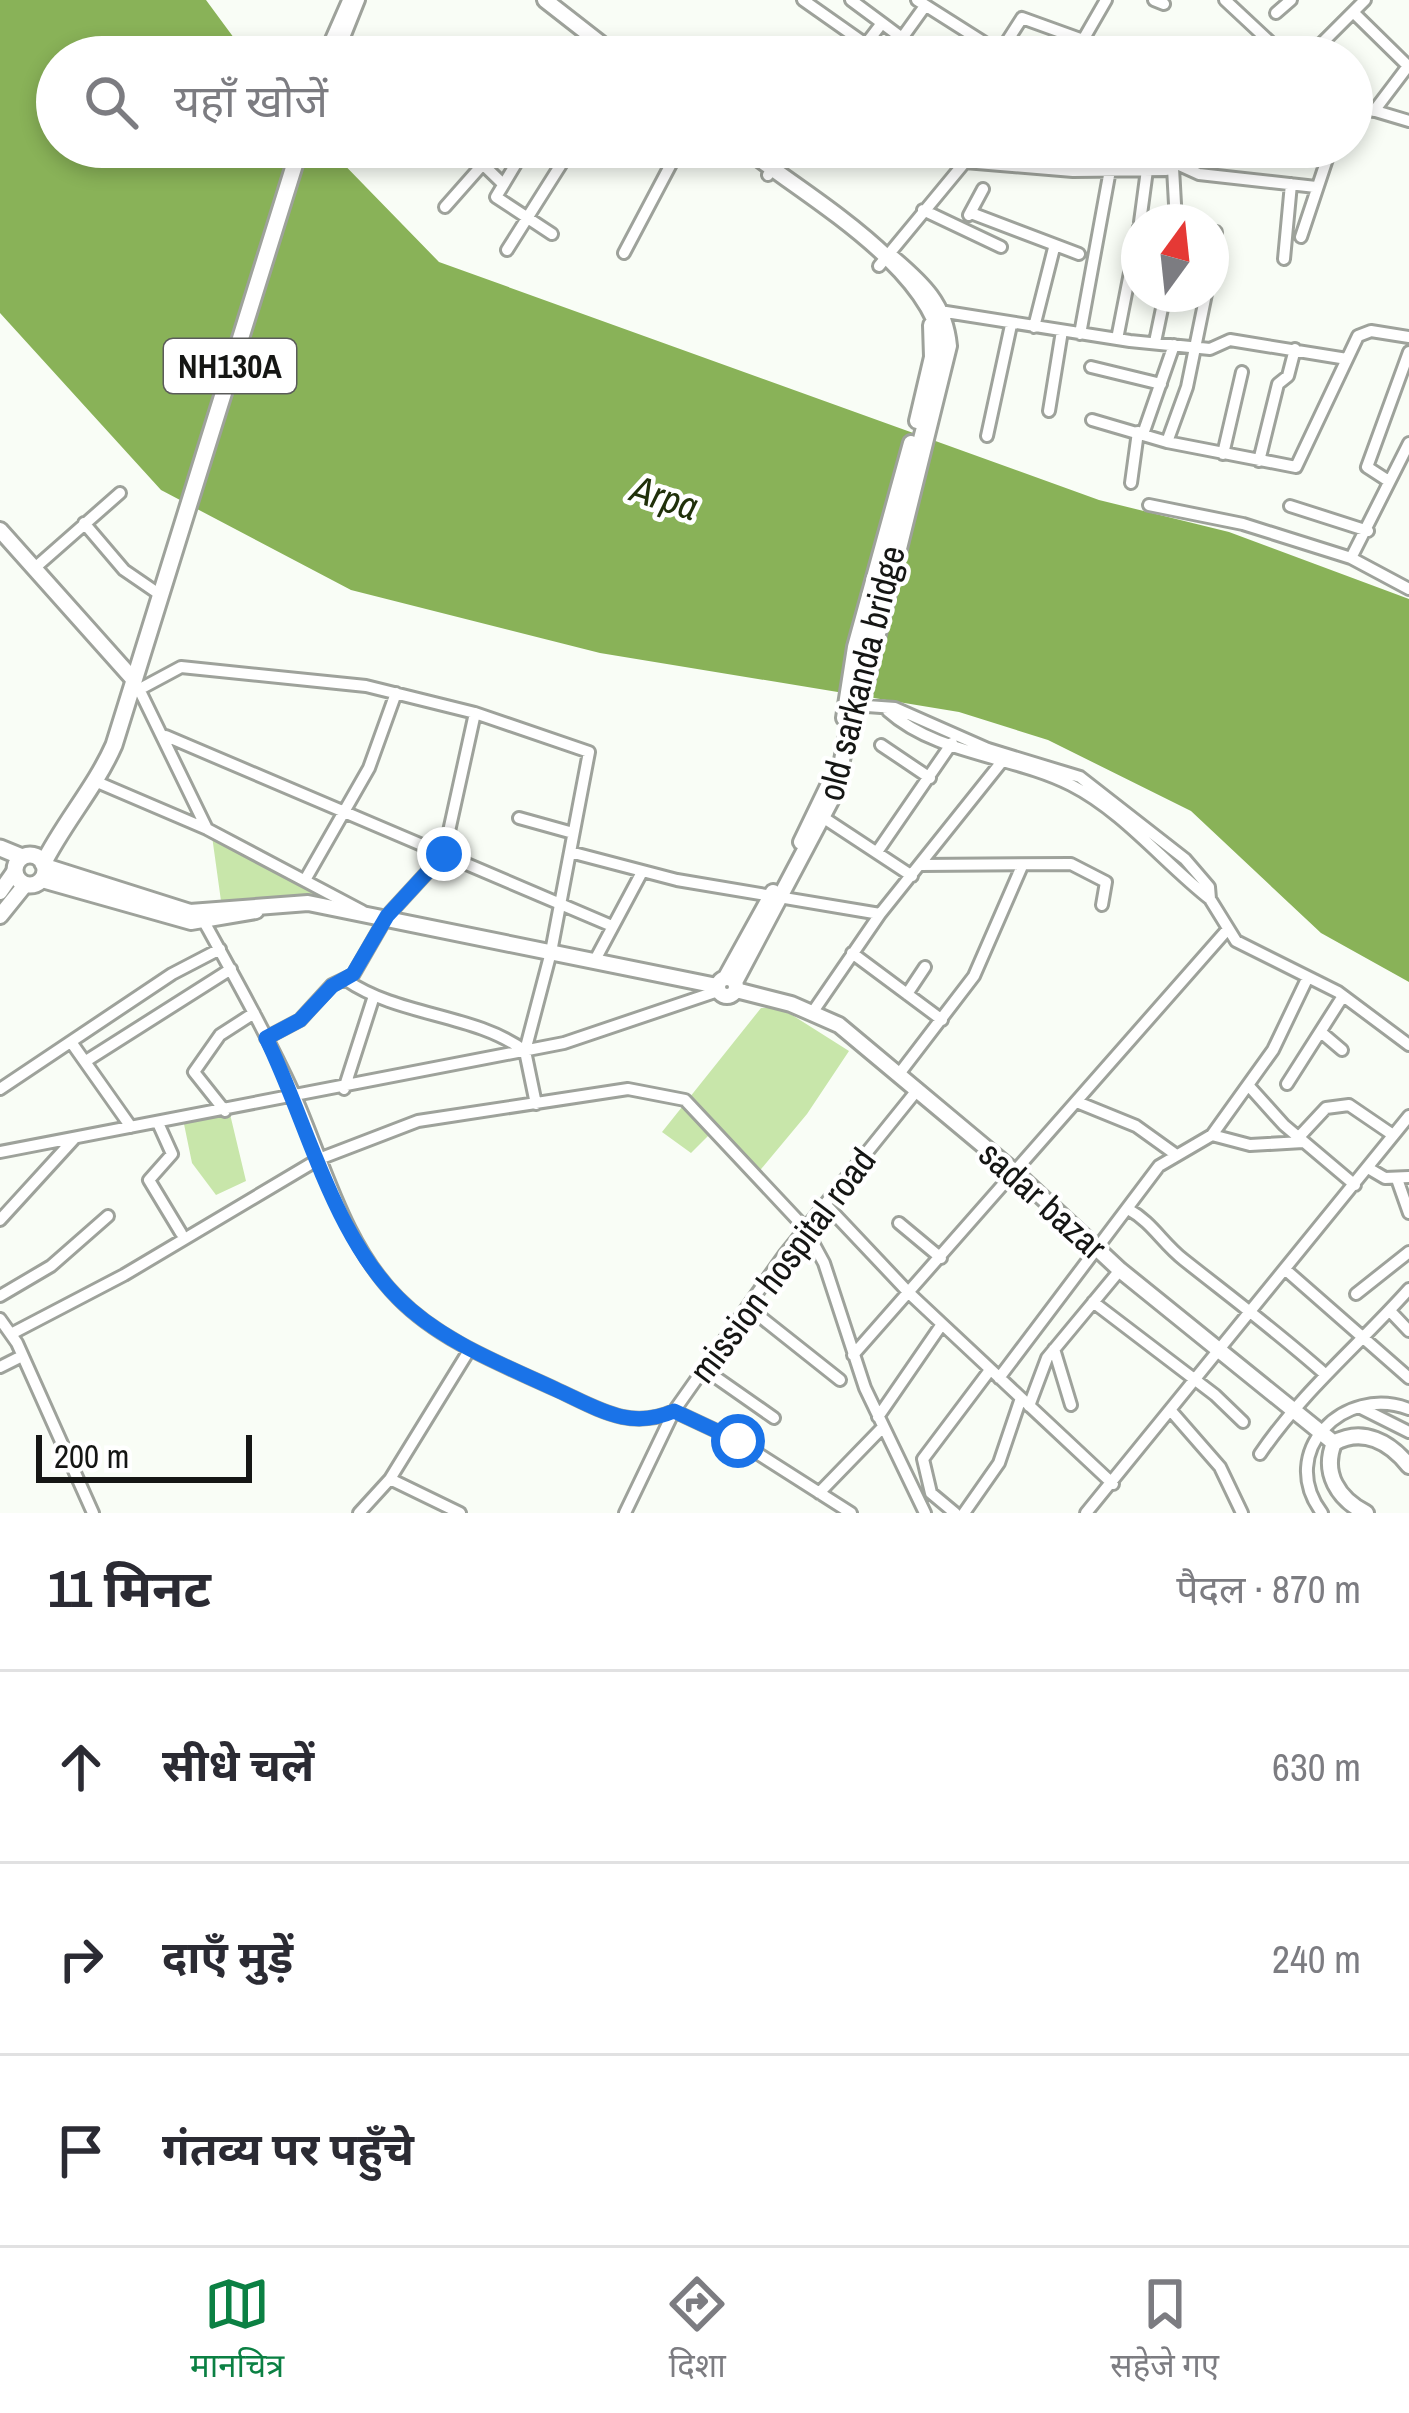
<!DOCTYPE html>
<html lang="hi">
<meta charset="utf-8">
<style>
:root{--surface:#fff;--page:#f2f2f3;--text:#2b2b33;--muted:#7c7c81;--line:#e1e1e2;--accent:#0b8043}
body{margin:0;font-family:"Archivo Narrow","Noto Sans Devanagari",sans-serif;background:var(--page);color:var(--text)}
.compass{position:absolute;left:1121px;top:204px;width:108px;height:108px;border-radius:50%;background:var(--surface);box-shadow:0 6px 18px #0003;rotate:15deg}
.scale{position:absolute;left:36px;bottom:30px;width:216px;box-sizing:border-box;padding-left:12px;border:6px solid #151614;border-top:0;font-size:33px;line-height:42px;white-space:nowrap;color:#151614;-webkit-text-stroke:9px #fff;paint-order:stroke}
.stop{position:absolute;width:36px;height:36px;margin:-27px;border:9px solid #1a73e8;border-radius:50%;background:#fff}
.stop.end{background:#1a73e8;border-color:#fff;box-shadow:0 3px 12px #0008}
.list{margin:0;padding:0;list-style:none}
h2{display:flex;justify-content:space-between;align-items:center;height:156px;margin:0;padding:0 48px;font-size:51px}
h2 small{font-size:39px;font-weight:400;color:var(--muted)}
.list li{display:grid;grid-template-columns:78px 1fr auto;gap:36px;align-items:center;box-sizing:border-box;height:192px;padding:0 48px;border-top:3px solid var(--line)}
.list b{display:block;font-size:45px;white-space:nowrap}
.list em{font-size:39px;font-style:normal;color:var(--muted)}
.icon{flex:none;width:66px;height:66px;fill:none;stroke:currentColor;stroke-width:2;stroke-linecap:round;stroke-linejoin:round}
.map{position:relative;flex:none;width:1409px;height:1513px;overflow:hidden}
.search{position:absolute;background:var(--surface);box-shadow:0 6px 18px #0003;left:36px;right:36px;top:36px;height:132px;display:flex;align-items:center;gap:30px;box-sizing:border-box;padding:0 42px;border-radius:66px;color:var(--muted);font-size:45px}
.sheet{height:732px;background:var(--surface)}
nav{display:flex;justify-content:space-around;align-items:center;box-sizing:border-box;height:168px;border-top:3px solid var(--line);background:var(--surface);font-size:33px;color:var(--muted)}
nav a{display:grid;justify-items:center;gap:6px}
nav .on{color:var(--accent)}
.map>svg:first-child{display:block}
.green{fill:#c8e6aa}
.water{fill:#89b258}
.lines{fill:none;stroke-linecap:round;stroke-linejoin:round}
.minor-casing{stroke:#9ea29b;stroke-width:16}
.major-casing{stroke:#9ea29b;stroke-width:20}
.highway-casing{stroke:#9ea29b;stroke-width:21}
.minor{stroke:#fff;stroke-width:10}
.major{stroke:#fff;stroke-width:14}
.highway{stroke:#fff;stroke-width:15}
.route{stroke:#1a73e8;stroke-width:15}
.labels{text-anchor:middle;stroke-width:9;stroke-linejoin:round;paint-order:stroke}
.shield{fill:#fff;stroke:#5b5c5a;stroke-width:3}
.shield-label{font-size:33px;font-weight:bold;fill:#151614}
.street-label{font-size:36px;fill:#151614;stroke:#fff}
.water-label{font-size:39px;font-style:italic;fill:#20300a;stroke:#fff}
</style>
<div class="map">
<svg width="1409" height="1513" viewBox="0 0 1409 1513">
<rect width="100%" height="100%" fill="#f9fdf6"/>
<path class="green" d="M 212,836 L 336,900 L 221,901 Z
M 761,1008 L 781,1008 L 849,1051 L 807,1114 L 757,1174 L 710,1134 L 691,1153 L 662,1132 Z
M 230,1114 L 246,1181 L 216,1195 L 192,1163 L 184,1124 Z"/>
<path class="water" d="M 0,0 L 206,0 L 248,57 L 57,57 L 57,147 L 327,147 L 439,262 L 1099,500 L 1229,532 L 1409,599 L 1409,982 L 1321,933 L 1191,811 L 1048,740 L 959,712 L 600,653 L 351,590 L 161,490 L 0,313 Z"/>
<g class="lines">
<g class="minor-casing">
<path id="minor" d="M 803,0 L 884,57
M 851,0 L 882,23
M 917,0 L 999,52
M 1154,0 L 1164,4
M 1225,0 L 1286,57
M 1353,12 L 1408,66 L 1374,111
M 1276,13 L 1291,0
M 342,57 L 339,50 L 359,0
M 856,57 L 882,23 L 902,38 L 925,6
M 997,57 L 1022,18 L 1083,40 L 1106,0
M 1308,57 L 1365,0
M 1352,104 L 1409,121
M 465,147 L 501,182
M 526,147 L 496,197 L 552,234
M 1177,164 L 1199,174 L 1316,187
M 1173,168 L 1176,222
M 768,175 L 787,147
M 445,207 L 498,147
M 923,210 L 1001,247
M 971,213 L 1079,254
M 969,215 L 983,189
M 1140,222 L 1147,170
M 1301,237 L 1331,147
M 507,250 L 572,147
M 624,253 L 680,147
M 1284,259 L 1291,184
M 1211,265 L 1216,232
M 879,266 L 965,162 L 1073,171 L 1166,170 L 1193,147
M 946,312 L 1130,341 L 1210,349 L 1230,340 L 1347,359
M 1034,327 L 1054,248
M 1080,334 L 1110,170
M 1117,339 L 1139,227
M 1155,342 L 1165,294
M 1091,367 L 1161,384
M 1049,411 L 1062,331
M 1092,420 L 1167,442 L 1296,467 L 1358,336 L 1371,331 L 1409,337
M 1143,434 L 1174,345
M 987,436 L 1011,325
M 1167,442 L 1187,387 L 1206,294
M 1223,454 L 1242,372
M 1259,461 L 1278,384 L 1288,376 L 1295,349
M 1387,480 L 1367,467 L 1409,352
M 1131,483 L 1138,432
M 1149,505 L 1243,524 L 1351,558 L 1409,589
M 1290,506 L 1368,531
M 84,523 L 124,570 L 159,594
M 1351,558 L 1409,443
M 37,566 L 120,493
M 138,687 L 207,829 L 362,911
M 140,689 L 181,667 L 366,686 L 475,713 L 589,752 L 551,952 L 525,1051 L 536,1104
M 853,705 L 895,708 L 988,749 L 1080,777 L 1185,859 L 1209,887 L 1210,899 L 1236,941 L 1338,992 L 1409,1045
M 862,707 L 951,346 C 947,303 924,282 892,255
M 888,711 C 937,755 1015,756 1071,785 C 1124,812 1164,863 1210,899
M 166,736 L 612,926
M 881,745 L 930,778
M 97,782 L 207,829
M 519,818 L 573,833
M 824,818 L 912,876
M 570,852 L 677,880 L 880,914
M 877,852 L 952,743
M 920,865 L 1071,864 L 1106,882 L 1102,905
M 305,880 L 369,768 L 396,693
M 202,918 C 234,976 267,1035 295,1096 C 325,1164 344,1244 398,1298 C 440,1341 501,1364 555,1389 C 597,1408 629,1431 674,1411 L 738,1441 L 851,1513
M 852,953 L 942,1020
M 595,960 L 642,872
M 346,980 C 400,1017 473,1013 525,1051
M 907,994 L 925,967
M 812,1013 L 880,914 L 1000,764
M 1322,1033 L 1342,1050
M 266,1038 L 300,1020 L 332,985 L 353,975 L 387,916 L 444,854 L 475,713
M 71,1042 L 131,1127
M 86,1061 L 231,969
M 899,1074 L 974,976 L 1022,866
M 1287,1084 L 1343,996
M 1248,1085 L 1284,1125 L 1355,1185
M 0,1089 L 172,974 L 220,949
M 344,1089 L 373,999
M 1077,1102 L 1136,1126 L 1175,1154
M 225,1111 L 194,1072 L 220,1035 L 254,1013
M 158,1123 L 172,1154 L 149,1180 L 181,1233
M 1212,1135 L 1250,1145 L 1303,1142
M 1298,1138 L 1326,1108 L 1349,1105 L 1393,1135
M 0,1152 L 564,1043 L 718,991
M 1368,1168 L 1385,1178 L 1409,1177
M 1397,1179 L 1409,1213
M 825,1204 L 909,1293 L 1113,1484
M 1128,1209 C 1153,1223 1162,1243 1184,1260 C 1232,1298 1280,1334 1326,1375
M 0,1220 L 74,1139
M 899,1223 L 941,1258
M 1287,1271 L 1409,1378
M 1356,1294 L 1409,1252
M 0,1296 L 51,1266 L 108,1216
M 1093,1302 L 1215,1395 L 1243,1422
M 748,1307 L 840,1380
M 1390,1311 L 1409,1331
M 0,1319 L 17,1343 L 93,1513
M 11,1334 L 124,1275 L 319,1159 L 418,1121 L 628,1089 L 685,1100 L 805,1228 L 824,1263 L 865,1388 L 925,1513
M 1054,1349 L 1071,1405
M 853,1355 L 1227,930
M 0,1367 L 22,1356
M 704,1369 L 774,1418
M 999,1378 L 1159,1166 L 1212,1135 L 1273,1050 L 1307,979
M 1029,1406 L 1047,1358 L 1120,1270
M 1359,1407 L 1409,1432
M 1172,1412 L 1220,1467 L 1242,1513
M 878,1417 L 942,1324
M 1260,1454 C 1302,1392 1359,1345 1409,1289
M 390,1479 L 460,1513
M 819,1493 L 883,1427
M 359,1513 L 390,1479 L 470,1349
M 625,1513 L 674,1411 L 784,1255 L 918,1089
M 955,1513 L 931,1493 L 923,1459 L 990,1370
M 964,1513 L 999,1463 L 1021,1398
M 1086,1513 L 1409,1116
M 1322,1513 C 1276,1452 1344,1384 1409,1409"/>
</g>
<g class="major-casing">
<path id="major" d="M 545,0 L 618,57
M 917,421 L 932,357 L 931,325
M 0,530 L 133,679
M 844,718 L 855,647 L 911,443
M 801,842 L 828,786
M 45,866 L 190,912 L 308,903 L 717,986
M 42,880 L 191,922 L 256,911
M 0,892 L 14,872
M 0,916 L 25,885
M 726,977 L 773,892
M718 987a9 9 0 1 1 18 0a9 9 0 1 1-18 0Z
M 735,982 L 836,791 L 855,694 L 943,354 C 939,270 804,195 743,147
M 736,990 L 791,1004 L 839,1025 L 1016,1173 L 1120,1270 L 1334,1443
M 1334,1443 C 1363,1427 1390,1442 1409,1466
M 1334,1443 C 1322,1473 1338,1499 1366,1513"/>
</g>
<g class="highway-casing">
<path id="highway" d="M 326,57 L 351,0
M 0,848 L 22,857
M15 870a15 15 0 1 1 30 0a15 15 0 1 1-30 0Z
M 43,864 C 64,822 95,788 114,745 L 300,147"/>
</g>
<use href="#minor" class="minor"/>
<use href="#major" class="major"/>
<use href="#highway" class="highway"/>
</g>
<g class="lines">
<path class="route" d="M 444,854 L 387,916 L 353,974 L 332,986 L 300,1020 L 266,1038 C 309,1125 334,1245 411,1310 C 453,1346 506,1366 555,1389 C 597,1408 629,1431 674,1411 L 738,1441"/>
</g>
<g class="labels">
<rect class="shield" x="164" y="339" width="132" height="54" rx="9"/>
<g class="shield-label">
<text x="230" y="378">NH130A</text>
</g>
<g class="street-label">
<text transform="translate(861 673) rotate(-76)" y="13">old sarkanda bridge</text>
<text transform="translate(1043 1200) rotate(42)" y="13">sadar bazar</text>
<text transform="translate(782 1265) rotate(-53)" y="13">mission hospital road</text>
</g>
<g class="water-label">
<text transform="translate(665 497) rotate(18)" y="14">Arpa</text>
</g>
</g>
</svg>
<svg class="compass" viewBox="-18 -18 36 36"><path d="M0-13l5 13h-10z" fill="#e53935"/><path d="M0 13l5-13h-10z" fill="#7c7c81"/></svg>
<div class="scale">200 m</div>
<div class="stop" style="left:738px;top:1441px"></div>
<div class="stop end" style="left:444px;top:854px"></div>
<div class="search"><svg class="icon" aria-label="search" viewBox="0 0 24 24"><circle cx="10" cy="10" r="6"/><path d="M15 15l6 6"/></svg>यहाँ खोजें</div>
</div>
<section class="sheet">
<h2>11 मिनट<small>पैदल · 870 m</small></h2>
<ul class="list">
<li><svg class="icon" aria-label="ahead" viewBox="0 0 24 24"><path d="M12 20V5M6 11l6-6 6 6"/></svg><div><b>सीधे चलें</b></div><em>630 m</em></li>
<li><svg class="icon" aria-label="right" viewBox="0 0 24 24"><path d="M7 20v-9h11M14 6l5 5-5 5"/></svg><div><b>दाएँ मुड़ें</b></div><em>240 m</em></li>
<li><svg class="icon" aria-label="arrive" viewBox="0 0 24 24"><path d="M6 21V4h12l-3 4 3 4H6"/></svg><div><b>गंतव्य पर पहुँचे</b></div></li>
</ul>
</section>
<nav>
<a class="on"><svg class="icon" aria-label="map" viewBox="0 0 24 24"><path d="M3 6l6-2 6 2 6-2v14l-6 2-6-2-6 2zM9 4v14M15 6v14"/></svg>मानचित्र</a>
<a><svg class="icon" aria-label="directions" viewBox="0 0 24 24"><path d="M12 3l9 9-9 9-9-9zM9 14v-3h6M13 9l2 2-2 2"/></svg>दिशा</a>
<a><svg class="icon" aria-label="saved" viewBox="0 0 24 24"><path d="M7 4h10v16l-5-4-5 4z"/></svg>सहेजे गए</a>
</nav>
